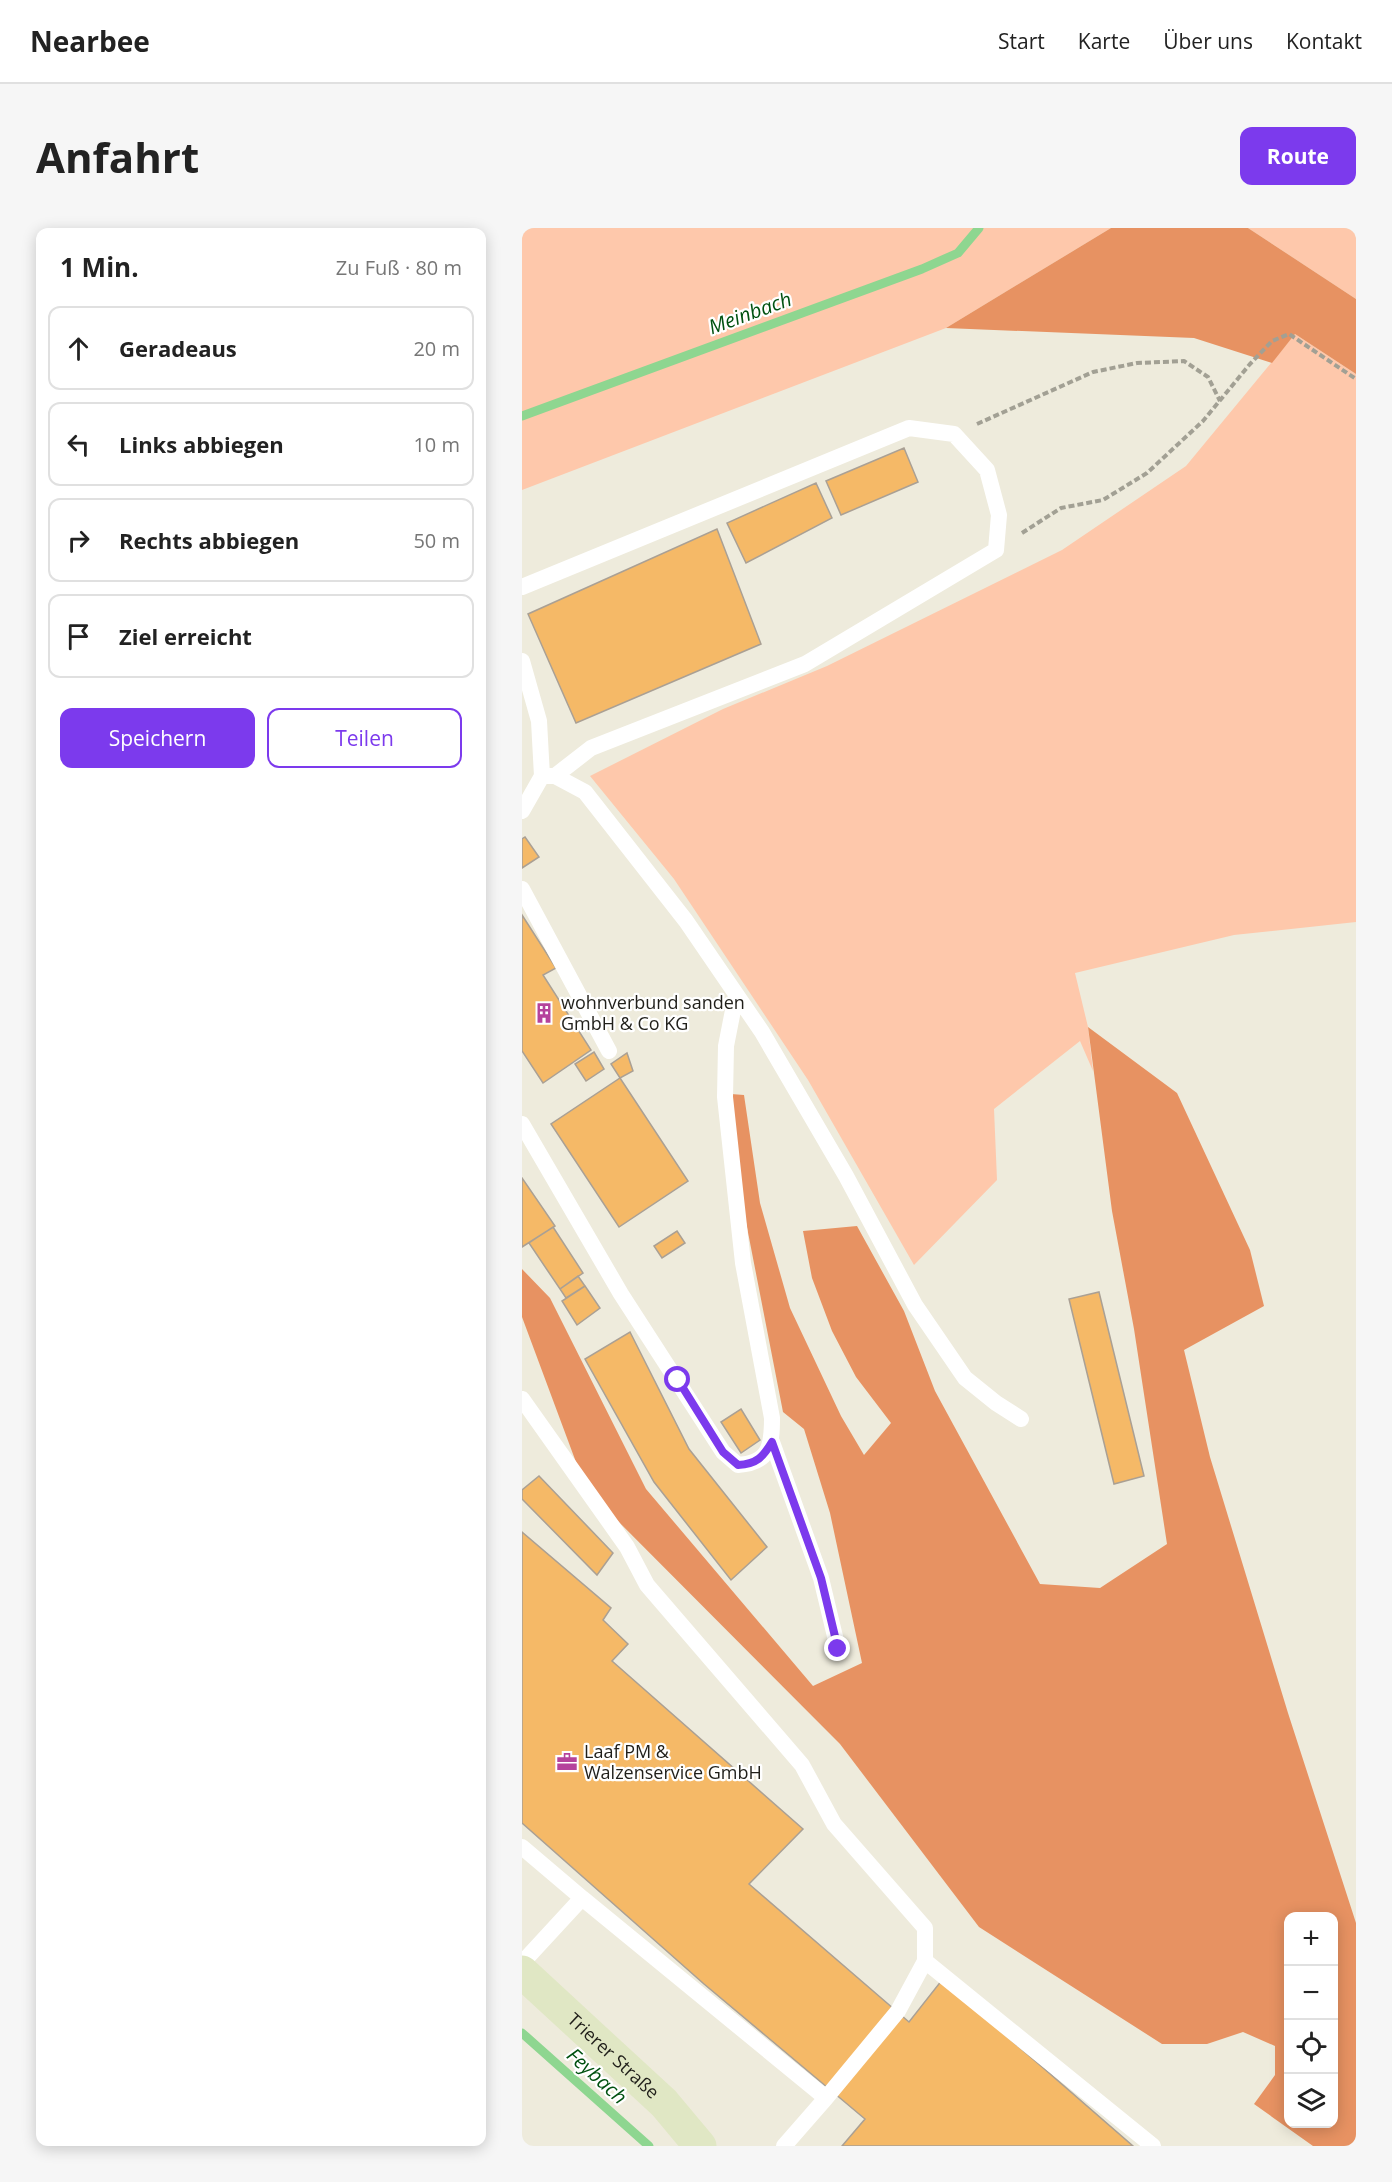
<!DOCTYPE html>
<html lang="de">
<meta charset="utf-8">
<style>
:root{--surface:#fff;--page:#f6f6f6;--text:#222;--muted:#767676;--line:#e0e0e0;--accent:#7c3aed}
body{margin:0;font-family:"Open Sans",sans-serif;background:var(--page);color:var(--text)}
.controls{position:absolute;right:18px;bottom:18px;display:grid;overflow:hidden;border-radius:12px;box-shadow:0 3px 15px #0003}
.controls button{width:54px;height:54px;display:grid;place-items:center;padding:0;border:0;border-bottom:2px solid var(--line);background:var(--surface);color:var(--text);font:30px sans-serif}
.stop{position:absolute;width:18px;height:18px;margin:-14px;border:4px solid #7c3aed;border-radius:50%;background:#fff}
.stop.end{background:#7c3aed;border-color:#fff;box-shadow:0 2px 6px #0008}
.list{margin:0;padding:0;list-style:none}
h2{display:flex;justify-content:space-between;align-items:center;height:78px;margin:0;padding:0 24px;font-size:26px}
h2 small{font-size:20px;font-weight:400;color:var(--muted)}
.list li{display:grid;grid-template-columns:39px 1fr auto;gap:18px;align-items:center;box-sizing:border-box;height:84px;margin:0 12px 12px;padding:0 12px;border:2px solid var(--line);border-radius:12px}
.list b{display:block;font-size:22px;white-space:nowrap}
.list em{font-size:20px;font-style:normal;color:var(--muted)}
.actions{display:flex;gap:12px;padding:18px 24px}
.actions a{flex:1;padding:14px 0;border:2px solid var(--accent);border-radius:12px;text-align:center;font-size:21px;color:var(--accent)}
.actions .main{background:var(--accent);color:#fff}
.icon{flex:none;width:33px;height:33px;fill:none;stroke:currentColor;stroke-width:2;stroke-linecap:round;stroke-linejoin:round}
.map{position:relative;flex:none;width:834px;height:1918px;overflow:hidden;border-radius:12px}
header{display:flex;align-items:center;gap:36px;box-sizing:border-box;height:84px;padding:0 30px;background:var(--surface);border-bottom:2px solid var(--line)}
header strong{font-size:28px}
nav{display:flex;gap:33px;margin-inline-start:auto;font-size:21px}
.intro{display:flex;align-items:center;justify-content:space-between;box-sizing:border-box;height:144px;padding:0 36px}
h1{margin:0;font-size:42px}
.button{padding:15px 27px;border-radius:12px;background:var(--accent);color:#fff;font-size:21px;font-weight:700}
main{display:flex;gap:36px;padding:0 36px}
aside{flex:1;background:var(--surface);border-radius:12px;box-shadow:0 3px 15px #0003}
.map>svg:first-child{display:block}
.green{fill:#fec8ab}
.forest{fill:#e79262;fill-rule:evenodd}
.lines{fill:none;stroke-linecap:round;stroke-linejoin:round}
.stream{stroke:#8ed690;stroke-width:9}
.building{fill:#f5b967;stroke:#aaa094;stroke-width:1.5}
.path{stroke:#a2a094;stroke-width:4;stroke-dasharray:6 3;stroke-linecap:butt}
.service{stroke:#fff;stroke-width:16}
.secondary{stroke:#e0e7c4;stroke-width:33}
.route{stroke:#7c3aed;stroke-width:8}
.labels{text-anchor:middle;stroke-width:4.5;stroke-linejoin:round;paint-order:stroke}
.poi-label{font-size:18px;fill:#201f1a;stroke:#fff;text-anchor:start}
.street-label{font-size:18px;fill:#201f1a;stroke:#fff}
.water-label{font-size:20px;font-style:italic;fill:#005110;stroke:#fff}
</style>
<header>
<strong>Nearbee</strong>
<nav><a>Start</a><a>Karte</a><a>Über uns</a><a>Kontakt</a></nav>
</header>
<div class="intro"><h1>Anfahrt</h1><a class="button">Route</a></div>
<main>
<aside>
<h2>1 Min.<small>Zu Fuß · 80 m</small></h2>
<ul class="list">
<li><svg class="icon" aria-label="ahead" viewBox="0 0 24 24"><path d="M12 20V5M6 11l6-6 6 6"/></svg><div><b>Geradeaus</b></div><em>20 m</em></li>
<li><svg class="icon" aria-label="left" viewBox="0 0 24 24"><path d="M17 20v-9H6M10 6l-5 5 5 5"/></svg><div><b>Links abbiegen</b></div><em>10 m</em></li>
<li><svg class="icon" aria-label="right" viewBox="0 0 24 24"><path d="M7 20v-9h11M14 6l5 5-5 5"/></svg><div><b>Rechts abbiegen</b></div><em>50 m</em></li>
<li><svg class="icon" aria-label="arrive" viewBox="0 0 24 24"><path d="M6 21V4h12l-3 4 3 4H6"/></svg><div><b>Ziel erreicht</b></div></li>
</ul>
<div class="actions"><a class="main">Speichern</a><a>Teilen</a></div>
</aside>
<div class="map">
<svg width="834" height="1918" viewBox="0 0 834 1918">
<rect width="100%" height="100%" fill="#eeebdc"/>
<path class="green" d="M 0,0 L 589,0 L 424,100 L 0,262 Z
M 726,0 L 834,0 L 834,71 Z
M 773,106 L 834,146 L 834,694 L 712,707 L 553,745 L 566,799 L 571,843 L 558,813 L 472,881 L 475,952 L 392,1037 L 286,852 L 152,651 L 68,548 L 201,481 L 305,438 L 540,322 L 664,238 Z"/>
<path class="forest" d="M 589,0 L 726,0 L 834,71 L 834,146 L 773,106 L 750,135 L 672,110 L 424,100 Z
M 566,799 L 655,865 L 728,1022 L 742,1078 L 662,1122 L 688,1229 L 766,1485 L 834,1695 L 834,1918 L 791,1918 L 732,1876 L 753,1847 L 753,1818 L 721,1804 L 685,1816 L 640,1816 L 457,1699 L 318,1516 L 64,1261 L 0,1089 L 0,1041 L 28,1070 L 124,1261 L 291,1458 L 340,1435 L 308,1285 L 282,1201 L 261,1184 L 223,989 L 209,866 L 222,867 L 238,975 L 268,1080 L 319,1188 L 342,1227 L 369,1195 L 334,1149 L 310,1103 L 290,1050 L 281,1003 L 335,998 L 382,1083 L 413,1163 L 518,1356 L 578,1360 L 645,1316 L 612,1101 L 590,983 ZM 766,1688 L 812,1688 L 812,1896 L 766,1896 Z"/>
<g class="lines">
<path class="stream" d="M 0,188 L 400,41 L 436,25 L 457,0
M 0,1805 L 127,1918"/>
</g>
<path class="building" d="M 382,220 L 396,254 L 319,287 L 304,253 Z
M 294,255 L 310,290 L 224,335 L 205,295 Z
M 195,301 L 239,416 L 54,495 L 6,386 Z
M 3,609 L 17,629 L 0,640 L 0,611 Z
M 0,687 L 34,740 L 21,747 L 69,822 L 21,855 L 0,823 Z
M 72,824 L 82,841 L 64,853 L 53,836 Z
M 105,825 L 111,843 L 98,850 L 89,836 Z
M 98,850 L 166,953 L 97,999 L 29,896 Z
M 0,950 L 33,998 L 0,1019 Z
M 31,999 L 61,1045 L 38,1061 L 7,1015 Z
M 155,1003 L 163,1015 L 140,1030 L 132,1018 Z
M 56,1048 L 63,1058 L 44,1070 L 38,1061 Z
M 63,1058 L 78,1080 L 55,1097 L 40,1073 Z
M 577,1064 L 622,1248 L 592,1256 L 547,1071 Z
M 108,1104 L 167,1221 L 245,1319 L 209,1352 L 132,1254 L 63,1131 Z
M 219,1181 L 238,1212 L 219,1225 L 199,1194 Z
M 17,1248 L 91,1325 L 75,1347 L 0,1271 L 0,1262 Z
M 0,1304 L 89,1380 L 81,1392 L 106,1416 L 90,1433 L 281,1601 L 227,1656 L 387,1794 L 420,1752 L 611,1918 L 320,1918 L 343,1891 L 182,1756 L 0,1595 Z"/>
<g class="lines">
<path class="path" d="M 455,196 L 571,144 L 615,135 L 662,133 L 686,149 L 698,173
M 500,305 L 539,280 L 581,272 L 625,245 L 681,193 L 728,136 L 750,113 L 767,106 L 834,151"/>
<path class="service" d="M 0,359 L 387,200 L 432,206 L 465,242 L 477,287 L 474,322 L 283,436 L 69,520 L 33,548
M 0,433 L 17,493 L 20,548 L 0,583
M 20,548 L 33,548 L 63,564 L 164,693 L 240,804 L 324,948 L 393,1077 L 443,1150 L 474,1175 L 499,1191
M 0,661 L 87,823
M 0,896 L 99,1066 L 201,1224 L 216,1237 C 248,1235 250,1217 250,1190 L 221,1035 L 203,869 L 204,818 L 214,767
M 0,1171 L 105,1319 L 125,1357 L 280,1537 L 312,1596 L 403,1700 L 403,1733 L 376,1783 L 304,1870
M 250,1214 L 299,1350 L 316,1421
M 0,1619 L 60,1670 L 0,1735
M 60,1670 L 304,1870 L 262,1918
M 403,1733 L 631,1918"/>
<path class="secondary" id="s1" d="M 0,1744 L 142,1875 L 178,1918"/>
</g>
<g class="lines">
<path class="route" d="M 156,1152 L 201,1224 L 216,1237 C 235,1236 241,1229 250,1214 L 299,1350 L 316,1421"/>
</g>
<defs>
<g id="building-bare" transform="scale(1.62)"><path d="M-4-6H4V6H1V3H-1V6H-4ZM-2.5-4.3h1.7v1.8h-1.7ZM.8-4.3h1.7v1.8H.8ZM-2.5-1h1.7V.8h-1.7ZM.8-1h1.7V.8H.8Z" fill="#b5429c" stroke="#fff" stroke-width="2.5" paint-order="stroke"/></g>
<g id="office-bare" transform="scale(1.62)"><path d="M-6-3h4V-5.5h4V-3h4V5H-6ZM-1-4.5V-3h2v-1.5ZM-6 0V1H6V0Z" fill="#b5429c" stroke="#fff" stroke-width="2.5" paint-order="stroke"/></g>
</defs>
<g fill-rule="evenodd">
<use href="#building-bare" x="22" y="785"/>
<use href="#office-bare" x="45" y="1534"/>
</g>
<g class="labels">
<g class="poi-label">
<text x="39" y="781">wohnverbund sanden<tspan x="39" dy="21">GmbH &amp; Co KG</tspan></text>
<text x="62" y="1530">Laaf PM &amp;<tspan x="62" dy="21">Walzenservice GmbH</tspan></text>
</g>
<g class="street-label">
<text dy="6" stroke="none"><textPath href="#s1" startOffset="124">Trierer Straße</textPath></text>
</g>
<g class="water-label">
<text transform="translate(228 85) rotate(-20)" y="7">Meinbach</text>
<text transform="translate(75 1848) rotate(42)" y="7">Feybach</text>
</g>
</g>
</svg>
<div class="controls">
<button>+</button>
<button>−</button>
<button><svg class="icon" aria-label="locate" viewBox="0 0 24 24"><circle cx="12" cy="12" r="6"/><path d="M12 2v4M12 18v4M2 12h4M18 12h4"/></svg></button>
<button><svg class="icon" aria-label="layers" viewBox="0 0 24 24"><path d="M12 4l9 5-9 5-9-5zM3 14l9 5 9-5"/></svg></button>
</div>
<div class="stop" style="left:156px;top:1152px"></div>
<div class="stop end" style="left:316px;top:1421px"></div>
</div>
</main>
